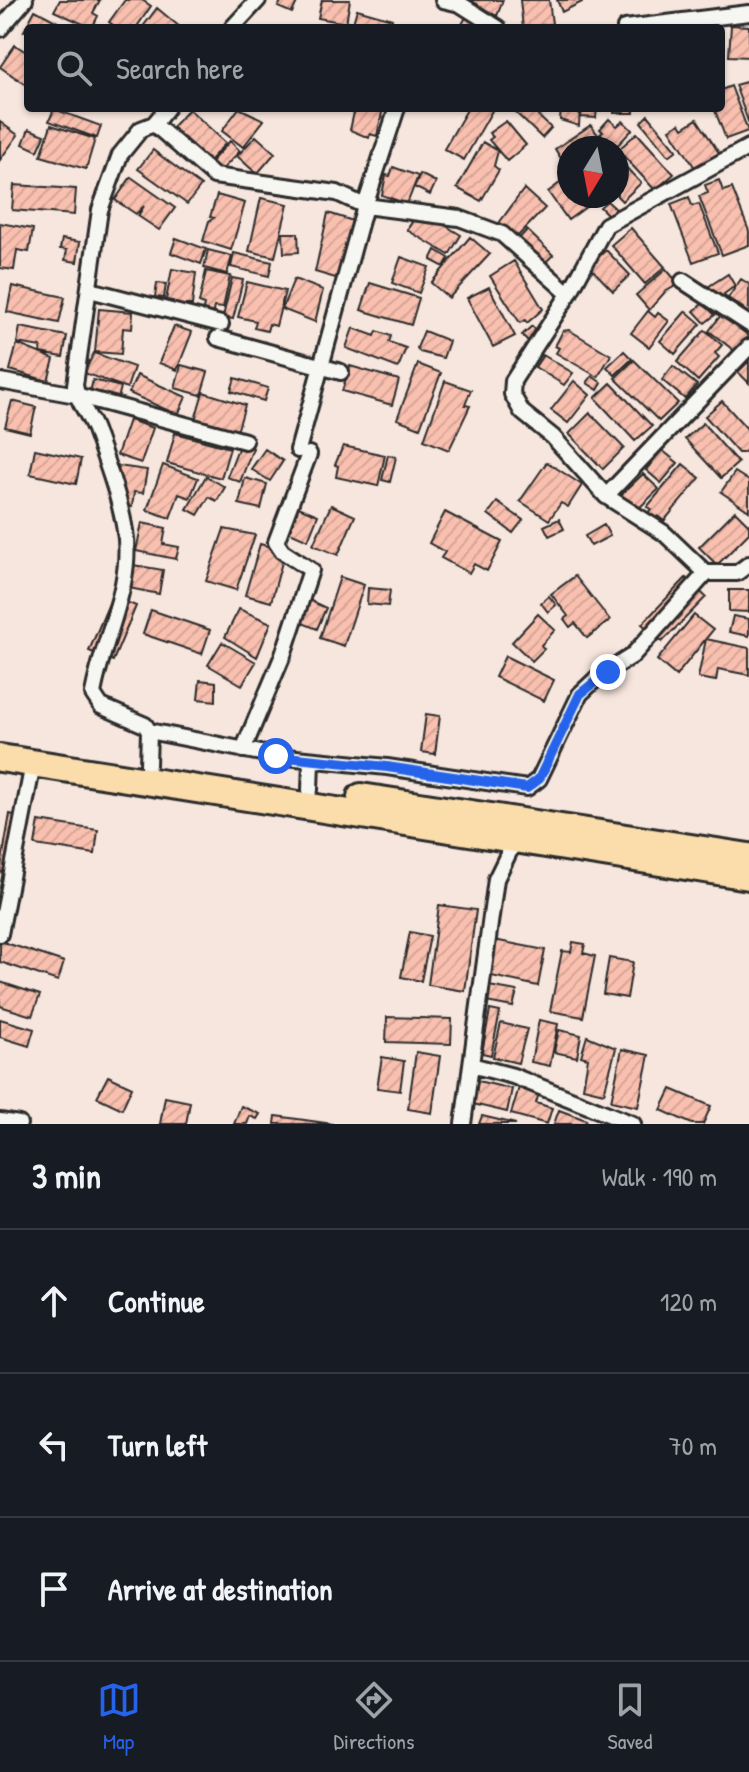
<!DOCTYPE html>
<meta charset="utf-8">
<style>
:root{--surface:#171b24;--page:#242831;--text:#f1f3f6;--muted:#9ea1a6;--line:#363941;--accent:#2563eb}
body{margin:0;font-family:"Patrick Hand",sans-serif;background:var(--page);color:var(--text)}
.compass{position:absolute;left:557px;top:136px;width:72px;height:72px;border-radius:50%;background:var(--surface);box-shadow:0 2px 6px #0004;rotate:190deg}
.stop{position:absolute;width:24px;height:24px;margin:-18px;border:6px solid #2563eb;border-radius:50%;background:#fff}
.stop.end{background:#2563eb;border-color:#fff;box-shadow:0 2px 8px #0008}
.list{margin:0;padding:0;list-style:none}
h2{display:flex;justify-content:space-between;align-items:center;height:104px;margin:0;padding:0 32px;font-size:34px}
h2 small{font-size:26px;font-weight:400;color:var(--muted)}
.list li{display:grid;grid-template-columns:52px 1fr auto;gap:24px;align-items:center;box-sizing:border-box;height:144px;padding:0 32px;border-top:2px solid var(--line)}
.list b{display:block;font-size:30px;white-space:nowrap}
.list em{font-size:26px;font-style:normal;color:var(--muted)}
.icon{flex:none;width:44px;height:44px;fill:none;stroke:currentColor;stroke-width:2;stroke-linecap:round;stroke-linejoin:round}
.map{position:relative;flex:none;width:749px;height:1124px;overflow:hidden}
.search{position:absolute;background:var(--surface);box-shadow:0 2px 6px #0004;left:24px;right:24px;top:24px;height:88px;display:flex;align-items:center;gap:20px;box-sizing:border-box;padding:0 28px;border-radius:8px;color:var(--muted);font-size:30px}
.sheet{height:536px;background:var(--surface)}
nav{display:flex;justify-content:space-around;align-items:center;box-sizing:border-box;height:112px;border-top:2px solid var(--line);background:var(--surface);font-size:22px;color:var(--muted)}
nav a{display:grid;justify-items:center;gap:4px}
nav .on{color:var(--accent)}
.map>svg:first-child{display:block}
.building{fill:url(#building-hatch);stroke:#2b2b2b;stroke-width:2}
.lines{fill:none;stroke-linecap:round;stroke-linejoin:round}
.street-casing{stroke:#2b2b2b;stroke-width:20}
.highway-casing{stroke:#2b2b2b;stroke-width:32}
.street{stroke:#f6f6f2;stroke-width:14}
.highway{stroke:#faddab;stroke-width:26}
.route{stroke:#2563eb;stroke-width:10}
</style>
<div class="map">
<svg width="749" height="1124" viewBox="0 0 749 1124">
<defs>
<pattern id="building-hatch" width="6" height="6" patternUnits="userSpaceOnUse" patternTransform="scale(2)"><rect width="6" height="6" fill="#f9c0af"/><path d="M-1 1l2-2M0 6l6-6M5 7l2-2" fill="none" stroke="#d6a597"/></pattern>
</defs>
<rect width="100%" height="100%" fill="#f7e6de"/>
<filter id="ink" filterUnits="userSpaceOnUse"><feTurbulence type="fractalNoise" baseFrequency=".0125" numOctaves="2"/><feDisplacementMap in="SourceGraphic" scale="16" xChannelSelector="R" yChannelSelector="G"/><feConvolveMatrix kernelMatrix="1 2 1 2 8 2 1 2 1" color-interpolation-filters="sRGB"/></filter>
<g filter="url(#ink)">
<path class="building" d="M 60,0 L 100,0 L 93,13 L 98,16 L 92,28 L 54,11 Z
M 125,0 L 142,0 L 151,6 L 136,28 L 117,28 L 109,22 Z
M 282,0 L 298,0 L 292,13 L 278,7 Z
M 322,0 L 350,0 L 346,23 L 318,18 Z
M 472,0 L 503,0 L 497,16 L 471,4 Z
M 520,0 L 549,0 L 552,24 L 523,28 Z
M 557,0 L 581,0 L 582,2 L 562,12 Z
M 157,8 L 181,28 L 142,28 Z
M 357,9 L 392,19 L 390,26 L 397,28 L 346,28 L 348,21 L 353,23 Z
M 35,10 L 69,28 L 24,31 Z
M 466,17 L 483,25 L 482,28 L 460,28 Z
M 731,25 L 749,26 L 749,57 L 729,56 Z
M 15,45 L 28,53 L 28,86 L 0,67 Z
M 749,81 L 749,124 L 735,85 Z
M 731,86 L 748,131 L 726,139 L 714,108 L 721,108 L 721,90 Z
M 239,108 L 264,120 L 243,147 L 222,131 Z
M 355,108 L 383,108 L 377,136 L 370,134 L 369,138 L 350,130 Z
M 468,108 L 493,109 L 464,160 L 444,149 Z
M 521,108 L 530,108 L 551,128 L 542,138 L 516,113 Z
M 561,108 L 580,108 L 579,126 L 560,120 Z
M 582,108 L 597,108 L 596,118 L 581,117 Z
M 614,108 L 634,108 L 634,113 L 614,113 Z
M 54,109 L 101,126 L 97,138 L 49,121 Z
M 189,109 L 226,143 L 209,161 L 172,127 Z
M 648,115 L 677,150 L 669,156 L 641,122 Z
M 609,119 L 617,126 L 623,121 L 632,130 L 615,148 L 599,135 L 603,132 L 600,129 Z
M 697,119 L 719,153 L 695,168 L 670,129 L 680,123 L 683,128 Z
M 506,121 L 526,145 L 507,161 L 489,140 L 493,137 L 489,133 Z
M 0,122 L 18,135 L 0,160 Z
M 51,125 L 95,139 L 86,169 L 41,156 Z
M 591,125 L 600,138 L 586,148 L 569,148 L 569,159 L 564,163 L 555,149 Z
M 29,129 L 45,135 L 38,151 L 23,144 Z
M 637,133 L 674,174 L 655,190 L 618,150 Z
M 256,136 L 275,153 L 257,174 L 237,156 Z
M 230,141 L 240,151 L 218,174 L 208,165 Z
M 483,142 L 498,151 L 494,166 L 499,170 L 481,201 L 457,188 Z
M 153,150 L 201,186 L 187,204 L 138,169 Z
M 617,158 L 641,183 L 622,201 L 617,196 Z
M 393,167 L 418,176 L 407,204 L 382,195 L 386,175 L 390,176 Z
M 420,174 L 436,182 L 430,195 L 414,187 Z
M 569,176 L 569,196 L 584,196 L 590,204 L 568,220 L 548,192 Z
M 131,177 L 175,208 L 159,230 L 138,216 L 144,206 L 136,214 L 115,200 Z
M 719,180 L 723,191 L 732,188 L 749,231 L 749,245 L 722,255 L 699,196 L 708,193 L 705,185 Z
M 14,185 L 76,189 L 74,215 L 12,210 Z
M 524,189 L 545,208 L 516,238 L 499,223 Z
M 217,195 L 245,203 L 231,250 L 203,241 L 209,221 L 214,218 L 210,217 Z
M 689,197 L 692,206 L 699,204 L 718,253 L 693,262 L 671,204 Z
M 261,198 L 288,204 L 275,257 L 249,251 Z
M 607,201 L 616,209 L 609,216 L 600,207 Z
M 328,213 L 353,221 L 339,279 L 315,272 Z
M 417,214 L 426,214 L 461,235 L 449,255 L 407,230 Z
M 0,223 L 33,229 L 29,252 L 17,250 L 14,270 L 0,268 Z
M 631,228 L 665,267 L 645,284 L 611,245 Z
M 527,230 L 553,255 L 541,267 L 515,243 Z
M 283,233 L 298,233 L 299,252 L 284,253 Z
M 470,237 L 490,254 L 449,298 L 431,283 Z
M 176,238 L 206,249 L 201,264 L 171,253 Z
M 62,239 L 80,242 L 77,262 L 65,260 L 67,250 L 60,249 Z
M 208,250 L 232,256 L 227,274 L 204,268 Z
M 436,250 L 449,258 L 444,267 L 431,260 Z
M 606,250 L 630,275 L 613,291 L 589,266 Z
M 234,253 L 272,262 L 269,276 L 231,267 Z
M 401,257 L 429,267 L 419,293 L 392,283 Z
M 514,261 L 543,309 L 527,323 L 525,320 L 520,323 L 490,276 Z
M 172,269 L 196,273 L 192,305 L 172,305 L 173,301 L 166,300 Z
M 666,269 L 679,284 L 665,292 L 649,310 L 636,295 Z
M 206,271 L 230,276 L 223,308 L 214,307 L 212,316 L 202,314 L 204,305 L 199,303 Z
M 728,274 L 735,286 L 724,294 L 729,302 L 723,305 L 703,290 Z
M 232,278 L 243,280 L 233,319 L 223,317 Z
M 294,279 L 323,290 L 315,322 L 282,309 Z
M 741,279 L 749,284 L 749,320 L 739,313 L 743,308 L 728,298 Z
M 247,282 L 285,291 L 276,326 L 269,324 L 267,331 L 254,328 L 256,321 L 238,317 Z
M 157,283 L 166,284 L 164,298 L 155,297 Z
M 370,283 L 419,298 L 411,325 L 361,310 Z
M 12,286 L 65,297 L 59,323 L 7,312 Z
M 489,287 L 515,336 L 493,347 L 467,298 Z
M 703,303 L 715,315 L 705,323 L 694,311 Z
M 99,309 L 133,312 L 132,329 L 123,328 L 121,354 L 95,352 Z
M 648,311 L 655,317 L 658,313 L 669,321 L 649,347 L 631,333 Z
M 686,311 L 701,324 L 675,354 L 660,341 Z
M 721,315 L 749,336 L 736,352 L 709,331 Z
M 174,326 L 192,332 L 177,370 L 159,363 Z
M 532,326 L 539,333 L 529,342 L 522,335 Z
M 20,327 L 67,336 L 63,357 L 40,353 L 41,347 L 17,343 Z
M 353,328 L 375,336 L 377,331 L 391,336 L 389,342 L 406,348 L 398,368 L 346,348 Z
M 569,330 L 611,355 L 598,377 L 556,353 L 559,348 L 555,346 L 563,331 Z
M 705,330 L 722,345 L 715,353 L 719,357 L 698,381 L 677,362 Z
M 424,331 L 449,341 L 443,358 L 420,352 L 417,348 Z
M 17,344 L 54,359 L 48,381 L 10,370 Z
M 624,351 L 632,359 L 615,375 L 607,367 Z
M 94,353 L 134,367 L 127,388 L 84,373 Z
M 543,355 L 573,373 L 564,385 L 535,367 Z
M 634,360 L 678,403 L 659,421 L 615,378 Z
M 749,361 L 749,383 L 738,372 Z
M 418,364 L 441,373 L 420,428 L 397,419 Z
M 181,365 L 208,372 L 201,395 L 175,388 Z
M 350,366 L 399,380 L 392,405 L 342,391 Z
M 673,366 L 697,385 L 685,399 L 662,380 Z
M 137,375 L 186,397 L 178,415 L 129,393 Z
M 592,376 L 602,383 L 598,390 L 587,383 Z
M 235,378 L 268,388 L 264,401 L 231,391 Z
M 93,380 L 121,387 L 117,403 L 89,396 Z
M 445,381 L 471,390 L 465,405 L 470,406 L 449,450 L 424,440 Z
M 574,381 L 590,395 L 568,423 L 551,410 Z
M 611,383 L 652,426 L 635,441 L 595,398 Z
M 203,392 L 245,405 L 237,432 L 195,420 Z
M 12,401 L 36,407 L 30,433 L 5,427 Z
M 722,401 L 749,431 L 749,448 L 743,453 L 738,453 L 705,416 Z
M 590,413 L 624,448 L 603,469 L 569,434 Z
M 129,420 L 153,428 L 141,463 L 117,455 Z
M 703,423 L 738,463 L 721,478 L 685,439 Z
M 175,433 L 230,448 L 221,478 L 167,463 Z
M 240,443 L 253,448 L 240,482 L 227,477 Z
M 343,446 L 385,455 L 378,486 L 336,477 L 338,466 L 335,465 Z
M 35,449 L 81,459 L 76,484 L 30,474 Z
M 265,449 L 283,461 L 270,481 L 251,469 Z
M 662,450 L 678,463 L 661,483 L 646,470 Z
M 388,455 L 396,457 L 390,482 L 382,480 Z
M 547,462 L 582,485 L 568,507 L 561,503 L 549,520 L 520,501 Z
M 683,464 L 700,478 L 664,521 L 658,516 L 655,520 L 647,514 L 651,509 L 647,507 Z
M 163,465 L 198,478 L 190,498 L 179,494 L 170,518 L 147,510 Z
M 118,466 L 147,470 L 143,493 L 134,492 L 132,507 L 112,504 Z
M 735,472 L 749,481 L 749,511 L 721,492 Z
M 643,474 L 659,489 L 637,510 L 621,495 Z
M 206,476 L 225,487 L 217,501 L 209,497 L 198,515 L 187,509 Z
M 245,478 L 267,484 L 261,509 L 239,504 Z
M 284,501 L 318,515 L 308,540 L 274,525 Z
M 497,502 L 523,520 L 513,533 L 488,514 Z
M 331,505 L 355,516 L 338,555 L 313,545 Z
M 735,511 L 749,525 L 749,533 L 717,565 L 699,547 Z
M 445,512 L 502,542 L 487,571 L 474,564 L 469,573 L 441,558 L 445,552 L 429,543 Z
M 559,519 L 564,529 L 549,536 L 544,526 Z
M 142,523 L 166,528 L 163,544 L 179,547 L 176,559 L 136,551 Z
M 604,525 L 610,536 L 591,546 L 585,536 Z
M 224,529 L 255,535 L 236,590 L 206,581 Z
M 260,544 L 285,551 L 271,602 L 245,595 Z
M 133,565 L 163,570 L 159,594 L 129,588 Z
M 575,576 L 610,620 L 587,638 L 575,623 L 570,627 L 564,619 L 568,616 L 551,594 Z
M 340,577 L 364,585 L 344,646 L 320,638 Z
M 686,578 L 706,597 L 662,642 L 642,624 Z
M 368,588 L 390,590 L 388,606 L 367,604 Z
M 729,590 L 749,590 L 749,612 L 729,611 Z
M 298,595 L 326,608 L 317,629 L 288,617 Z
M 112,596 L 136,606 L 113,661 L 89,651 Z
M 549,596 L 556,605 L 548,612 L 541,603 Z
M 239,609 L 271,623 L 257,657 L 225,637 Z
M 151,610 L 210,630 L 202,654 L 143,634 Z
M 538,614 L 555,630 L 541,645 L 544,649 L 532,661 L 512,642 Z
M 694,615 L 713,630 L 676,676 L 657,660 Z
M 733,616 L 749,619 L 749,636 L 729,632 Z
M 706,639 L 749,648 L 749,675 L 718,669 L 716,681 L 698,678 Z
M 222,642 L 256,662 L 242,685 L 208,665 Z
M 505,656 L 554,680 L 544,701 L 495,677 Z
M 200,680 L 216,682 L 216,701 L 198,699 Z
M 426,714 L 440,716 L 435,754 L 421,752 Z
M 10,814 L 27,818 L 14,875 L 0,872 Z
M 39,821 L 98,830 L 95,854 L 35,845 Z
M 439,905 L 476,910 L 465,991 L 428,985 Z
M 410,932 L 430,936 L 421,981 L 401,977 Z
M 494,940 L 545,950 L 538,986 L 487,975 Z
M 0,941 L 64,962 L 58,981 L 0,962 Z
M 573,942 L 585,944 L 583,953 L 595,956 L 583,1017 L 550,1011 L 562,951 L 571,952 Z
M 609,958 L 633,962 L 627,998 L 603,994 Z
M 0,982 L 40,995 L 32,1016 L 0,1006 Z
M 489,986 L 517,991 L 513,1007 L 486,1002 Z
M 490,1010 L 500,1012 L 491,1055 L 482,1053 Z
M 387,1017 L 452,1019 L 451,1044 L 386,1042 Z
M 0,1019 L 34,1029 L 29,1046 L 0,1037 Z
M 539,1020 L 558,1024 L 550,1066 L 531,1062 Z
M 501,1023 L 527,1029 L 518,1063 L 493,1057 Z
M 559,1030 L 581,1035 L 577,1057 L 554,1052 Z
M 587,1036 L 616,1048 L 604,1093 L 583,1088 L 588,1058 L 581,1056 Z
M 622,1049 L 649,1055 L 638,1107 L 611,1101 Z
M 416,1052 L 440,1056 L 432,1113 L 408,1109 Z
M 382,1057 L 404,1061 L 400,1091 L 377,1088 Z
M 108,1076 L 132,1087 L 122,1109 L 97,1097 Z
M 478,1081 L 512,1089 L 507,1112 L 473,1104 Z
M 520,1084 L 540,1090 L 536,1103 L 552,1108 L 547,1124 L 511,1114 Z
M 671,1089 L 711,1106 L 703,1124 L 692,1124 L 661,1110 Z
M 165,1097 L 190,1102 L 186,1124 L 160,1124 Z
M 241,1106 L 260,1114 L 257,1119 L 250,1116 L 247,1124 L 234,1124 Z
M 559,1110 L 586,1120 L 585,1124 L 554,1124 Z
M 276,1116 L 333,1124 L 275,1124 Z
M 482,1116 L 516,1124 L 479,1124 Z"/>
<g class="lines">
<g class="street-casing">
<path id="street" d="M 443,0 L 460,4 L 498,28
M 232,28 L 258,0
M 625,28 L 749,13
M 0,29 L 25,0
M 154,124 L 214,176 L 337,193 L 365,206 L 459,218 L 502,234 L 569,294
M 749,147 L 606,225 L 569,294 L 513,381 L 512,394 L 522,412 L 553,437 L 606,496 L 664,533 L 706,573 L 737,573 L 749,564
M 683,281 L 749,324
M 90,290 L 221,324
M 218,338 L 341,372
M 0,381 L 76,395 L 245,441
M 298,450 L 365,206 L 397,108
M 606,496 L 749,347
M 149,731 L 276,756 L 387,767 L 527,788 L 539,779 L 580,694 L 597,678 L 632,656 L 706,573
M 243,750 L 283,655 L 311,570 L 282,551 L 276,542 L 309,454
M 148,765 L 149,731 L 145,725 L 101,706 L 93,694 C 102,640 134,585 125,531 C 120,498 106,461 95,430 C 89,414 77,402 75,385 L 100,210 L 120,155 L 141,129 L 154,124 L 167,108
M 310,790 L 311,761
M 0,934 L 33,764
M 471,1065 L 513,1076 L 633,1124
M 0,1121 L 19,1124
M 463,1124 L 496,879 L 515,840"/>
</g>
<g class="highway-casing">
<path id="highway" d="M 0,758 L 749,876
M 361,797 L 749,857"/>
</g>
<use href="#street" class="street"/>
<use href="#highway" class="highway"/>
</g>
</g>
<g class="lines" filter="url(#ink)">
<path class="route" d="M 276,756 L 387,767 L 527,788 L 539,779 L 580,694 L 608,672"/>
</g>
</svg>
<svg class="compass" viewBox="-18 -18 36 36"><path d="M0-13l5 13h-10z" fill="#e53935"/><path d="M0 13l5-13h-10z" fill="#9ea1a6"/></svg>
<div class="stop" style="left:276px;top:756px"></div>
<div class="stop end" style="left:608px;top:672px"></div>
<div class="search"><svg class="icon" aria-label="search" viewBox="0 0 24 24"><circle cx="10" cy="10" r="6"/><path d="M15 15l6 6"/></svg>Search here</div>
</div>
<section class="sheet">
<h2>3 min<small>Walk · 190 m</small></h2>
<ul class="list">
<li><svg class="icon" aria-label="ahead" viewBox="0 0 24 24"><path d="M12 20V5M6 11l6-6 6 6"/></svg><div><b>Continue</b></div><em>120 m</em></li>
<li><svg class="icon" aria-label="left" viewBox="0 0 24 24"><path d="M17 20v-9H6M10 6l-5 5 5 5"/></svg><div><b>Turn left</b></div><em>70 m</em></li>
<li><svg class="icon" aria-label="arrive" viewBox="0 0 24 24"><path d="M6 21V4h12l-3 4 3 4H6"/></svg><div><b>Arrive at destination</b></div></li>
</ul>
</section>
<nav>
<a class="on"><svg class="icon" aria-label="map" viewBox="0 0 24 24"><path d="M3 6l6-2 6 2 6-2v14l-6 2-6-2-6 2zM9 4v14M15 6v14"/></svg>Map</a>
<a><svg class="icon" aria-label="directions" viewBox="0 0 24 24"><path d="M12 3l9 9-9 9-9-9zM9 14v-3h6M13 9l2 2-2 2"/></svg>Directions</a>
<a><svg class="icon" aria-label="saved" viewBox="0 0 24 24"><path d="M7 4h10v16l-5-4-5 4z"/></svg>Saved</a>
</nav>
